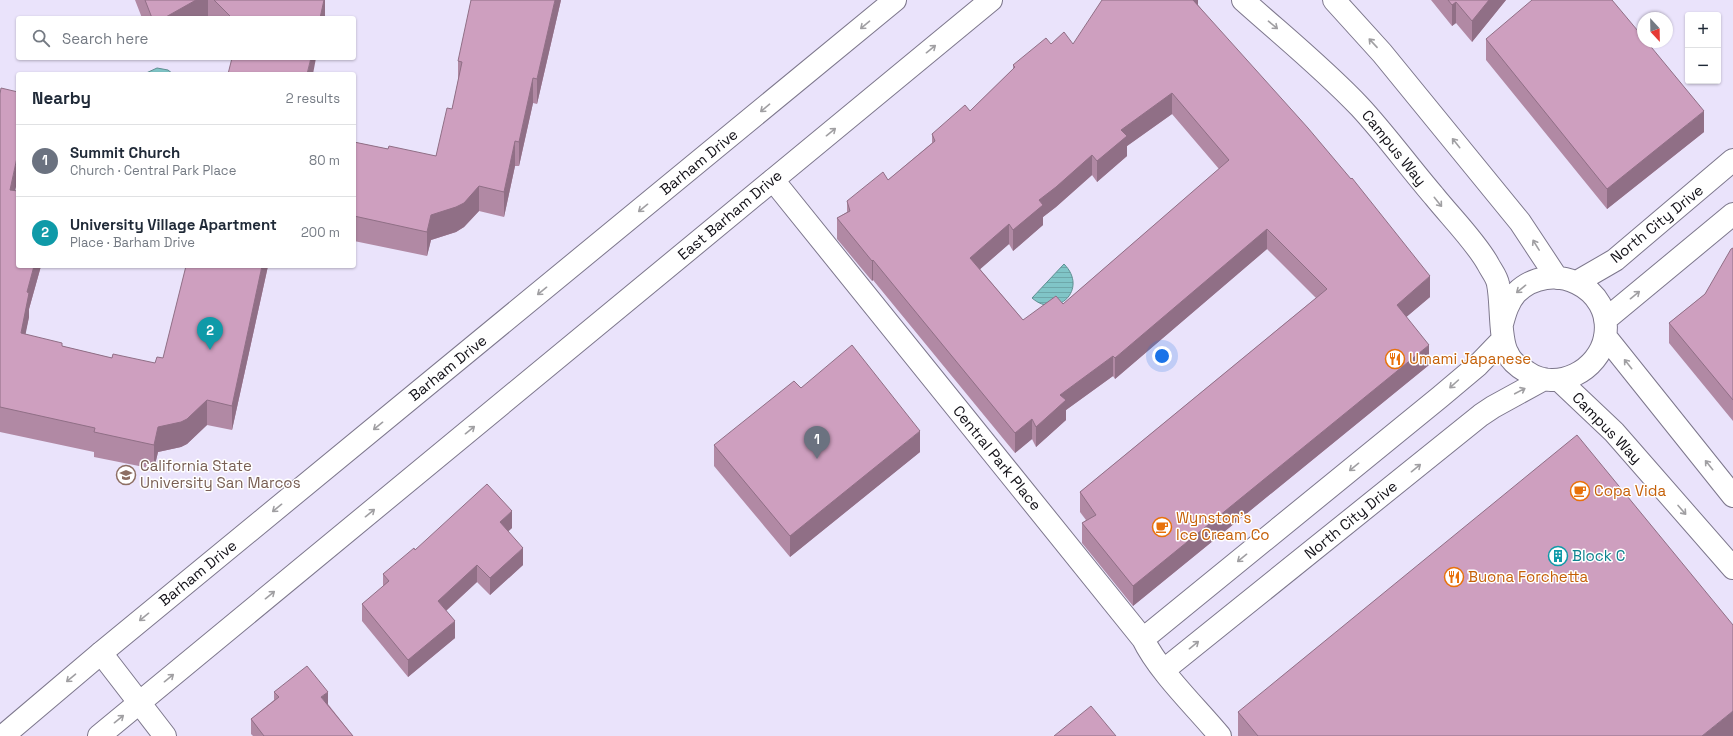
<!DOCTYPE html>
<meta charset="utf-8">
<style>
:root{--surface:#fff;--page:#f6f6f7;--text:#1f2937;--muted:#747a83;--line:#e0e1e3;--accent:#2577e2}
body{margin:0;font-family:"Space Grotesk",sans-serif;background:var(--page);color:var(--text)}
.controls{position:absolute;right:12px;top:12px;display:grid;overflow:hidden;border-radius:4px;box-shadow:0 1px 3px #0004}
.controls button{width:36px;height:36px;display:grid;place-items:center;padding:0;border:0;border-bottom:1px solid var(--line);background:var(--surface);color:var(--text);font:20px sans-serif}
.compass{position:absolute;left:1637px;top:12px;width:36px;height:36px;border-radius:50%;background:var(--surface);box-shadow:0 1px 3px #0004;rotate:158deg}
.you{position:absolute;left:1162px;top:356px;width:14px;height:14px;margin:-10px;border:3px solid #fff;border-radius:50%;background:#1a73e8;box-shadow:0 0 0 6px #1a73e833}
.badge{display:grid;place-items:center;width:26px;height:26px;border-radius:50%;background:var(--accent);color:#fff;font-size:13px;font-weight:700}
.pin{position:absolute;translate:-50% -33px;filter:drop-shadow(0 1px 2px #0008)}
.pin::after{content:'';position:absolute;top:21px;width:14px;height:12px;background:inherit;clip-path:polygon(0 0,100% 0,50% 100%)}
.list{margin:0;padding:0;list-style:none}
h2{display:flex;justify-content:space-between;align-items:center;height:52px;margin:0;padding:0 16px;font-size:17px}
h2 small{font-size:13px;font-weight:400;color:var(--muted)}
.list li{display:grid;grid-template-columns:26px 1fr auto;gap:12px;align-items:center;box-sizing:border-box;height:72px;padding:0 16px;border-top:1px solid var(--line)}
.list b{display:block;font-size:15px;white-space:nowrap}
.list p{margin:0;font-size:13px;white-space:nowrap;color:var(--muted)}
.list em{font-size:13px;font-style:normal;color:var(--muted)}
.icon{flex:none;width:22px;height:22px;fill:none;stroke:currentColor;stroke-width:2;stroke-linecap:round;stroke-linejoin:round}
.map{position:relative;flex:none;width:1733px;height:736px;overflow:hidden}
.search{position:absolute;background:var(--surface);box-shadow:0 1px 3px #0004;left:16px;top:16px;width:340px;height:44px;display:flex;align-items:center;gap:10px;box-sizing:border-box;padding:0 14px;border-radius:4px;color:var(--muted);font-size:15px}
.panel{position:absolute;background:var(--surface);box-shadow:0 1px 3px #0004;left:16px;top:72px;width:340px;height:196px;border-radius:4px}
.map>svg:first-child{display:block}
.water{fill:url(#water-rules);stroke:#5f8f92}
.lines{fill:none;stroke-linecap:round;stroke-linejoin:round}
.minor-casing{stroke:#7d778c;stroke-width:24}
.major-casing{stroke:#7d778c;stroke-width:24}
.minor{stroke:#fff;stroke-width:22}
.major{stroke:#fff;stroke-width:22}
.wall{fill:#b189a4;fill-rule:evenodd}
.shaded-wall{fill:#906f86}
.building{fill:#ce9fbf;stroke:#906f86;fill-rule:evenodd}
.oneway{stroke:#a09fa2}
.labels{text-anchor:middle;stroke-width:3;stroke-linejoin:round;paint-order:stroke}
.street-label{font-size:15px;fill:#121017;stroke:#fff}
.food-label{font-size:15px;fill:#c56008;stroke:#fff;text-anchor:start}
.education-label{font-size:15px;fill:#785e54;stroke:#fff;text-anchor:start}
.culture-label{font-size:15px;fill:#0d838f;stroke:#fff;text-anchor:start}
</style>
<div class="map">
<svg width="1733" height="736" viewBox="0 0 1733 736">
<defs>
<pattern id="water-rules" width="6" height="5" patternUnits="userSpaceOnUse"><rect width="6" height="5" fill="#80c5c7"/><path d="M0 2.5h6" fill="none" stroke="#6ea8aa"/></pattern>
</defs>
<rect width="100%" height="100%" fill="#eae3fb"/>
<path class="water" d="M 157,68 L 168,70 L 173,74 L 144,74 Z
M 1064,264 C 1089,289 1057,320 1032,298 Z"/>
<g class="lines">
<g class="minor-casing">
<path id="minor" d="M 1243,0 C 1282,35 1323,68 1360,107 C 1386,135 1409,167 1434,196 C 1450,216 1476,242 1488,264 C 1491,270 1497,277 1498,284 C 1502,302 1499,340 1508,354 C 1511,361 1520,368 1527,372 C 1557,393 1599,370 1605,337 C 1614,287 1551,258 1516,293 C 1508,302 1505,313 1502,324
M 1334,0 L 1382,53 L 1520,222 L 1557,278
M 773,180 L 1143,639 C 1159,672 1196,707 1220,736
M 1577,282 L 1615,260 L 1733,160
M 1605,320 L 1733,214
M 1605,336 L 1733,496
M 1559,380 L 1614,432 L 1733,568
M 1143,639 L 1440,397 L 1478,365 L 1503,339
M 101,653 L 165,736
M 1164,670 L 1481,415 L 1493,407 L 1544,379"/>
</g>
<g class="major-casing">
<path id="major" d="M 3,736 L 101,653 L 895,0
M 99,736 L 991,0"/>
</g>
<use href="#minor" class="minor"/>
<use href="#major" class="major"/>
</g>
<path class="wall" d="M 135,0 L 325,0 L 325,18 L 142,18 Z
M 561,0 L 537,104 L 533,103 L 519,166 L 515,166 L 504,217 L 479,211 L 464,227 L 456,232 L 431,240 L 427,256 L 354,241 L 354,142 L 388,149 L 436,156 L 452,109 L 458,81 L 458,61 Z
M 1198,0 L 1198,5 L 1430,297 L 1406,317 L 1429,365 L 1133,606 L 1082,543 L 1082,523 L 1086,520 L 1080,512 L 1080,492 L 1316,298 L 1267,249 L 1115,379 L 1113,376 L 1066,410 L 1066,420 L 1036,447 L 1032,439 L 1015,453 L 873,280 L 872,281 L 837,239 L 837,218 L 847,212 L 847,201 L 888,180 L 932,143 L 932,134 L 970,111 L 1013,69 L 1013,65 L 1051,44 L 1073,44 ZM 1172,114 L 1219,169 L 1063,304 L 1023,320 L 980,269 L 1009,244 L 1013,251 L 1043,225 L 1043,217 L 1056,207 L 1092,175 L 1097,182 L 1127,156 L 1127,146 Z
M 1431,0 L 1506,0 L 1472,42 L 1456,23 L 1452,26 Z
M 1486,39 L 1704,132 L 1607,209 L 1486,60 Z
M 0,94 L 15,191 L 18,266 L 41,266 L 29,309 L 29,317 L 25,334 L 62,346 L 112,358 L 155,363 L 163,358 L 268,266 L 232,430 L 207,425 L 187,444 L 181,447 L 158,452 L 154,469 L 94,457 L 94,452 L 0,432 Z
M 1733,248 L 1733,421 L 1669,343 L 1669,323 L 1705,294 Z
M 801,388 L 920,452 L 790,557 L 714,466 L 714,445 Z
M 512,528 L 508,531 L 523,565 L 490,595 L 477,582 L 446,611 L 455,638 L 408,677 L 362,621 L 362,604 L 383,587 L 383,574 L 415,550 Z
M 274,692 L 328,704 L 353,736 L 253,736 L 251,734 L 251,719 L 274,700 Z
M 1238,712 L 1733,736 L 1238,736 Z"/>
<path class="shaded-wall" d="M 196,0 L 208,0 L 208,18 L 164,18 Z
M 324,0 L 325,0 L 325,18 L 320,18 Z
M 555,0 L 561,0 L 537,104 L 537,79 Z
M 1190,0 L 1198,0 L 1198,10 Z
M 1489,0 L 1506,0 L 1472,42 L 1472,21 Z
M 1456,2 L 1456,23 L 1452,26 L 1452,5 Z
M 311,58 L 316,58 L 313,74 L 307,74 Z
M 533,78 L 533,103 L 519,166 L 519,142 Z
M 1172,93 L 1172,114 L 1127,146 L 1127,156 L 1097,182 L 1097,161 L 1121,130 Z
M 1704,111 L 1704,132 L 1607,209 L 1607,189 Z
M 515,141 L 515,166 L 504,217 L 504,192 Z
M 18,153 L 18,178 L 10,214 L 10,190 Z
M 1092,155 L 1092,175 L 1056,207 L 1043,217 L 1043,225 L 1013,251 L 1013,230 L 1039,200 Z
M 479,186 L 479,211 L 464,227 L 456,232 L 431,240 L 427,256 L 427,232 L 431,215 Z
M 1009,224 L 1009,244 L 970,278 L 970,258 Z
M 1267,229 L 1267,249 L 1115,379 L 1115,358 Z
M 873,260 L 873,280 L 872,281 L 872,261 Z
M 34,266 L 41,266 L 29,309 L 29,317 L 21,357 L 21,333 L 27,292 Z
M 262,266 L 268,266 L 232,430 L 232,406 Z
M 1430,276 L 1430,297 L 1397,325 L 1397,305 Z
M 1429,345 L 1429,365 L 1133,606 L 1133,586 Z
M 1113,356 L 1113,376 L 1066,410 L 1066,420 L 1036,447 L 1036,427 L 1060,395 Z
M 207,400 L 207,425 L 187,444 L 181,447 L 158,452 L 154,469 L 154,445 L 158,427 Z
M 1032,419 L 1032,439 L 1015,453 L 1015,433 Z
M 920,431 L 920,452 L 790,557 L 790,536 Z
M 512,511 L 512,528 L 500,539 L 500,522 Z
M 523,548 L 523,565 L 490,595 L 490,578 Z
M 477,565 L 477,582 L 438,618 L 438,601 Z
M 455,621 L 455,638 L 408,677 L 408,660 Z
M 328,692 L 328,706 L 321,697 Z
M 1733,711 L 1733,736 L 1702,736 Z"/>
<path class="building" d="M 145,0 L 196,0 L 164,18 L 152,18 Z
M 214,0 L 324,0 L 320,18 L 232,18 Z
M 471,0 L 555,0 L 537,79 L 533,78 L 519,142 L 515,141 L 504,192 L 479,186 L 464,203 L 456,207 L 431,215 L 427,232 L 354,216 L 354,142 L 388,149 L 389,146 L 436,156 L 447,108 L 452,109 L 462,62 L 458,61 Z
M 1102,0 L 1193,0 L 1308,128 L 1351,179 L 1352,178 L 1430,276 L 1397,305 L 1429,345 L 1133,586 L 1082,523 L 1096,515 L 1080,492 L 1327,289 L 1267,229 L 1115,358 L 1113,356 L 1060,395 L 1066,400 L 1036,427 L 1032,419 L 1015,433 L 873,260 L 872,261 L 837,218 L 850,211 L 847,201 L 883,172 L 888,180 L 935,141 L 932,134 L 965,105 L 970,111 L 1015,67 L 1013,65 L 1046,38 L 1051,44 L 1064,32 L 1073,44 ZM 1172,93 L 1229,160 L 1063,304 L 1056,296 L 1023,320 L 970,258 L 1009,224 L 1013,230 L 1043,205 L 1039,200 L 1056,187 L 1092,155 L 1097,161 L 1127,136 L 1121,130 Z
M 1448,0 L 1489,0 L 1472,21 L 1456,2 L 1452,5 Z
M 1532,0 L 1612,0 L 1643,37 L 1643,42 L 1647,42 L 1704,111 L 1607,189 L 1486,39 Z
M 232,58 L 311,58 L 307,74 L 228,74 Z
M 1,88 L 18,92 L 18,153 L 10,190 L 18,191 L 18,266 L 34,266 L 27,292 L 29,293 L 21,333 L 62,343 L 62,346 L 112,358 L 113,354 L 155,363 L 157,357 L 163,358 L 186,266 L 262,266 L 232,406 L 207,400 L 187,419 L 181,422 L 158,427 L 154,445 L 94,432 L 95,428 L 0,407 L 0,94 Z
M 1733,248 L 1733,400 L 1669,323 L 1705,294 L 1731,249 Z
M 852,345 L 920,431 L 790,536 L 714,445 L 794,381 L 801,388 Z
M 1577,435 L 1733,625 L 1733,711 L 1702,736 L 1258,736 L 1238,712 Z
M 487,484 L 512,511 L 500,522 L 523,548 L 490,578 L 477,565 L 438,601 L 455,621 L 408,660 L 362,604 L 389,581 L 383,574 L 414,548 L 415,550 Z
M 307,666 L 328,692 L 321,697 L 353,736 L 264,736 L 251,719 L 279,697 L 274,692 Z
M 1091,706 L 1116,736 L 1054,736 Z"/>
<defs><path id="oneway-shaft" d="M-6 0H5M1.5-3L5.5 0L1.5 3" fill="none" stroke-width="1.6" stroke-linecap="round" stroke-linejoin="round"/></defs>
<g class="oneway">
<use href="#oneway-shaft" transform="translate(865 25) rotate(140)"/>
<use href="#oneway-shaft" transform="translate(1273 25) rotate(40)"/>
<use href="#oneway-shaft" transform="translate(1373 43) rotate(-133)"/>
<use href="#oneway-shaft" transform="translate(931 49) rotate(-39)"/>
<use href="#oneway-shaft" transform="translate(765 108) rotate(140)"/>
<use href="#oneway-shaft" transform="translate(831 132) rotate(-39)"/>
<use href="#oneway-shaft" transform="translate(1456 143) rotate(-129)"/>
<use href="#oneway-shaft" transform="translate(1438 202) rotate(51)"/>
<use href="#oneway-shaft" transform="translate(643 208) rotate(141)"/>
<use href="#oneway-shaft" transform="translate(1536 245) rotate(-122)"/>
<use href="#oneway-shaft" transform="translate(1521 289) rotate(141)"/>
<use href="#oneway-shaft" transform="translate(542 291) rotate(141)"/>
<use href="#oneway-shaft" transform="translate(1635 295) rotate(-39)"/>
<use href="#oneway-shaft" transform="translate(1628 364) rotate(-129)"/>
<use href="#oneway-shaft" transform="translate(1454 384) rotate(138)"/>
<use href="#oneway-shaft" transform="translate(1520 391) rotate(-28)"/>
<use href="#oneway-shaft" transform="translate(378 426) rotate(141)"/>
<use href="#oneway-shaft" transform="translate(470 430) rotate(-39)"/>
<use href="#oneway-shaft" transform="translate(1709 465) rotate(-129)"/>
<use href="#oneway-shaft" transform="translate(1354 467) rotate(141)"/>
<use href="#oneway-shaft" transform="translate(1416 468) rotate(-39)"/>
<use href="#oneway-shaft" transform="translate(277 508) rotate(141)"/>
<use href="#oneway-shaft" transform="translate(1682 510) rotate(49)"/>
<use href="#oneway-shaft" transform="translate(370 513) rotate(-39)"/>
<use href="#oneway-shaft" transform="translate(1242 558) rotate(141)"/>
<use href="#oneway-shaft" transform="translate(270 595) rotate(-39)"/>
<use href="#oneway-shaft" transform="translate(144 617) rotate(141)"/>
<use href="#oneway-shaft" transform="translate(1194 645) rotate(-39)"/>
<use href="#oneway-shaft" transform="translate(71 678) rotate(140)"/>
<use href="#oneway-shaft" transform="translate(169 678) rotate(-39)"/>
<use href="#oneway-shaft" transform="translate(119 719) rotate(-39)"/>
</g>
<defs>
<g id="restaurant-ring" transform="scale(1)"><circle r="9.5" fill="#fff" stroke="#e8710a" stroke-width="1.5"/><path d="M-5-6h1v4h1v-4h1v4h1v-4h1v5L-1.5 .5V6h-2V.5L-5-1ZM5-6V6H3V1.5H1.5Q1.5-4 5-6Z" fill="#e8710a"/></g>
<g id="university-ring" transform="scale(1)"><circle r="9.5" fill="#fff" stroke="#8d6e63" stroke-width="1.5"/><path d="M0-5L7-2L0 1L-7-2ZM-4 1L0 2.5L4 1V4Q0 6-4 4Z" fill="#8d6e63"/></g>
<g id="cafe-ring" transform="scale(1)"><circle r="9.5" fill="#fff" stroke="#e8710a" stroke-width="1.5"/><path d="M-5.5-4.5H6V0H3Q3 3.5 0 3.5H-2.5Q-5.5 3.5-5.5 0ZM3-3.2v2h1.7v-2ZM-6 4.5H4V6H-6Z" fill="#e8710a"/></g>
<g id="building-ring" transform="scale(1)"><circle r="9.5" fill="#fff" stroke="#0f9aa8" stroke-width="1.5"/><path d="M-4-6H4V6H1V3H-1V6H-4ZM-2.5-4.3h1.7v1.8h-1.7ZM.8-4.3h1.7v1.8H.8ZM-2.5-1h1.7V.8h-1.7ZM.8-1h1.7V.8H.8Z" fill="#0f9aa8"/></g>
</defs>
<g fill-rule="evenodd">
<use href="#restaurant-ring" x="1395" y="359"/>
<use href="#university-ring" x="126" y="475"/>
<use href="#cafe-ring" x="1580" y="491"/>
<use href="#cafe-ring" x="1162" y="527"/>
<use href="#building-ring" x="1558" y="556"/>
<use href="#restaurant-ring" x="1454" y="577"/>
</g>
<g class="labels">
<g class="street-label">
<text transform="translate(1394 148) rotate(51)" y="5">Campus Way</text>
<text transform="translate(699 162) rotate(-39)" y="5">Barham Drive</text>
<text transform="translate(730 215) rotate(-40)" y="5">East Barham Drive</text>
<text transform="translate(1657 224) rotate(-39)" y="5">North City Drive</text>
<text transform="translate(448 368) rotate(-39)" y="5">Barham Drive</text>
<text transform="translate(1607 428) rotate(46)" y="5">Campus Way</text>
<text transform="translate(997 458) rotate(51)" y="5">Central Park Place</text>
<text transform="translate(1351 520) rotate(-39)" y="5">North City Drive</text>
<text transform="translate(198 573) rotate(-39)" y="5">Barham Drive</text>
</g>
<g class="food-label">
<text x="1409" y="364">Umami Japanese</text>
<text x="1594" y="496">Copa Vida</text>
<text x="1176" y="523">Wynston's<tspan x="1176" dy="17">Ice Cream Co</tspan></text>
<text x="1468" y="582">Buona Forchetta</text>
</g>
<g class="education-label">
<text x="140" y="471">California State<tspan x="140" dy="17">University San Marcos</tspan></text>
</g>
<g class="culture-label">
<text x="1572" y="561">Block C</text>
</g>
</g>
</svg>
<div class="controls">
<button>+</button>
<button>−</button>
</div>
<svg class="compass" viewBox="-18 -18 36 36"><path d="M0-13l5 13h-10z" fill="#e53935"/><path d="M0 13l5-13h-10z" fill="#747a83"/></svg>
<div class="you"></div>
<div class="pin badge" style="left:817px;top:459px;background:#6b7280">1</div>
<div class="pin badge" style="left:210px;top:350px;background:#0f9aa8">2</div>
<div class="search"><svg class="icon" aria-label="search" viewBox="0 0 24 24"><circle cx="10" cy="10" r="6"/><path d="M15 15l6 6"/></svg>Search here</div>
<section class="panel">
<h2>Nearby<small>2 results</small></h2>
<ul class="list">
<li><span class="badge" style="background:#6b7280">1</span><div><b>Summit Church</b><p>Church · Central Park Place</p></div><em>80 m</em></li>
<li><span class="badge" style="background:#0f9aa8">2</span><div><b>University Village Apartment</b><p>Place · Barham Drive</p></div><em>200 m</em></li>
</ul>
</section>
</div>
